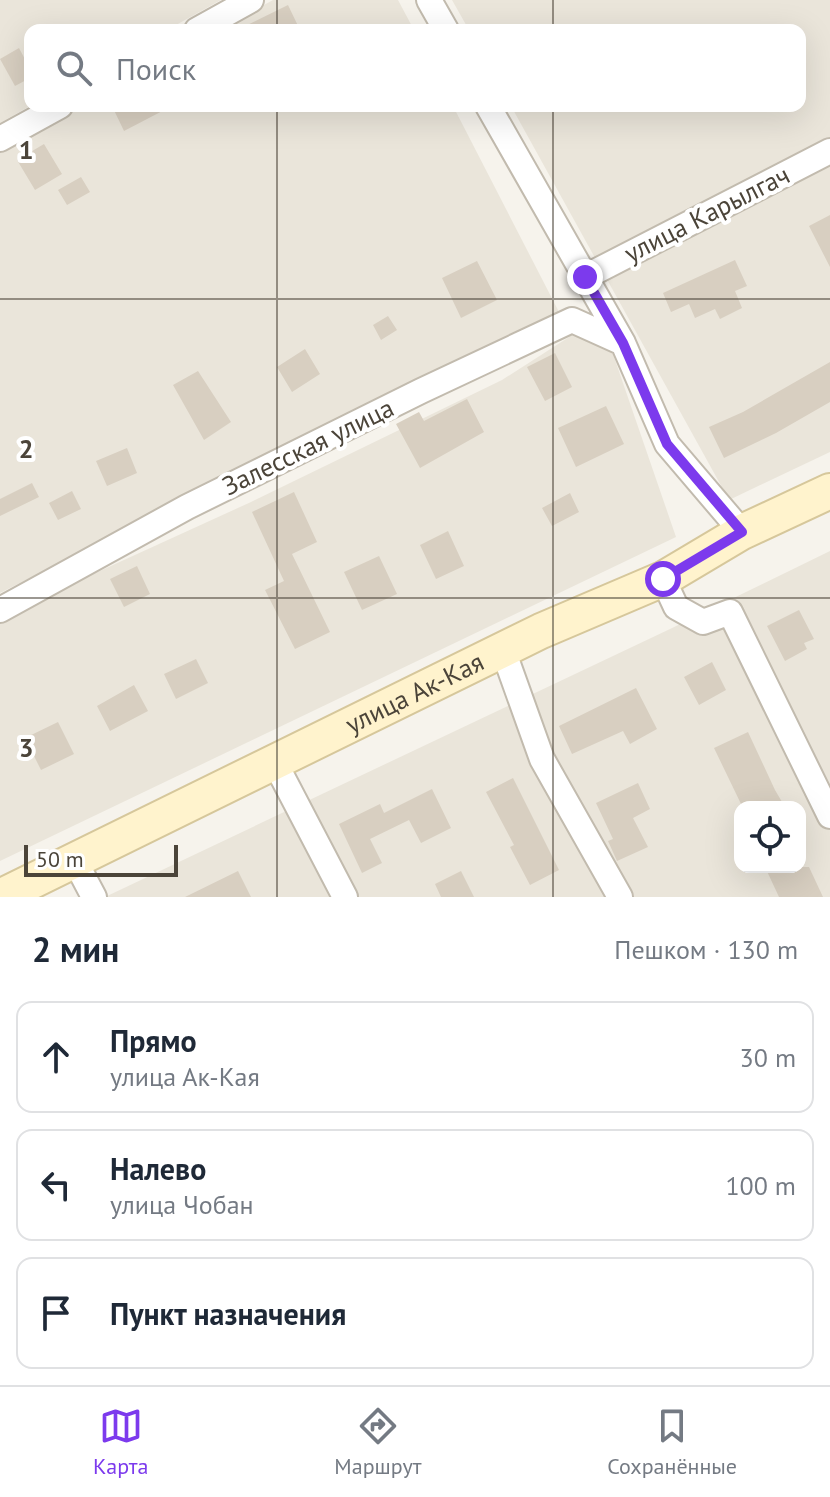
<!DOCTYPE html>
<html lang="ru">
<meta charset="utf-8">
<style>
:root{--surface:#fff;--page:#f6f6f7;--text:#1f2937;--muted:#747a83;--line:#e0e1e3;--accent:#7c3aed}
body{margin:0;font-family:"PT Sans",sans-serif;background:var(--page);color:var(--text)}
.controls{position:absolute;right:24px;bottom:24px;display:grid;overflow:hidden;border-radius:16px;box-shadow:0 8px 32px #0002}
.controls button{width:72px;height:72px;display:grid;place-items:center;padding:0;border:0;border-bottom:2px solid var(--line);background:var(--surface);color:var(--text);font:40px sans-serif}
.scale{position:absolute;left:24px;bottom:20px;width:154px;box-sizing:border-box;padding-left:8px;border:4px solid #4b4439;border-top:0;font-size:22px;line-height:28px;white-space:nowrap;color:#4b4439;-webkit-text-stroke:6px #fff;paint-order:stroke}
.stop{position:absolute;width:24px;height:24px;margin:-18px;border:6px solid #7c3aed;border-radius:50%;background:#fff}
.stop.end{background:#7c3aed;border-color:#fff;box-shadow:0 2px 8px #0008}
.list{margin:0;padding:0;list-style:none}
h2{display:flex;justify-content:space-between;align-items:center;height:104px;margin:0;padding:0 32px;font-size:34px}
h2 small{font-size:26px;font-weight:400;color:var(--muted)}
.list li{display:grid;grid-template-columns:52px 1fr auto;gap:24px;align-items:center;box-sizing:border-box;height:112px;margin:0 16px 16px;padding:0 16px;border:2px solid var(--line);border-radius:16px}
.list b{display:block;font-size:30px;white-space:nowrap}
.list p{margin:0;font-size:26px;white-space:nowrap;color:var(--muted)}
.list em{font-size:26px;font-style:normal;color:var(--muted)}
.icon{flex:none;width:44px;height:44px;fill:none;stroke:currentColor;stroke-width:2;stroke-linecap:round;stroke-linejoin:round}
.map{position:relative;flex:none;width:830px;height:897px;overflow:hidden}
.search{position:absolute;background:var(--surface);box-shadow:0 8px 32px #0002;left:24px;right:24px;top:24px;height:88px;display:flex;align-items:center;gap:20px;box-sizing:border-box;padding:0 28px;border-radius:16px;color:var(--muted);font-size:30px}
.sheet{height:488px;background:var(--surface)}
nav{display:flex;justify-content:space-around;align-items:center;box-sizing:border-box;height:112px;border-top:2px solid var(--line);background:var(--surface);font-size:22px;color:var(--muted)}
nav a{display:grid;justify-items:center;gap:4px}
nav .on{color:var(--accent)}
.map>svg:first-child{display:block}
.residential{fill:#eae5da;fill-rule:evenodd}
.building{fill:#d8cfc1}
.lines{fill:none;stroke-linecap:round;stroke-linejoin:round}
.street-casing{stroke:#c2bbae;stroke-width:28}
.secondary-casing{stroke:#d6c79b;stroke-width:38}
.street{stroke:#fff;stroke-width:24}
.secondary{stroke:#fff3cd;stroke-width:34}
.route{stroke:#7c3aed;stroke-width:10}
.grid{fill:none;stroke:#4b4439;stroke-width:2;stroke-opacity:0.55}
.labels{text-anchor:middle;stroke-width:8;stroke-linejoin:round;paint-order:stroke}
.street-label{font-size:26px;fill:#4b4439;stroke:#fff}
.grid-label{font-size:26px;text-anchor:middle;font-weight:bold;fill:#4b4439;stroke:#fff;stroke-width:8;stroke-linejoin:round;paint-order:stroke}
</style>
<div class="map">
<svg width="830" height="897" viewBox="0 0 830 897">
<rect width="100%" height="100%" fill="#f6f3ec"/>
<path class="residential" d="M 0,0 L 221,0 L 167,30 L 30,30 L 30,106 L 0,123 Z
M 273,0 L 398,0 L 414,30 L 219,30 Z
M 452,0 L 830,0 L 830,452 L 729,500 L 511,106 L 800,106 L 800,30 L 469,30 Z
M 82,106 L 453,106 L 559,312 L 0,593 L 0,152 Z
M 580,330 L 613,354 L 676,537 L 0,861 L 0,622 L 67,586 L 251,502 L 502,380 Z
M 830,551 L 830,897 L 105,897 L 670,629 ZM 740,807 L 800,807 L 800,867 L 740,867 Z"/>
<path class="building" d="M 288,5 L 300,30 L 237,30 Z
M 19,48 L 30,69 L 30,78 L 15,86 L 0,59 Z
M 112,106 L 172,106 L 124,131 Z
M 44,144 L 62,174 L 35,190 L 17,160 Z
M 81,177 L 90,192 L 67,205 L 58,190 Z
M 830,215 L 830,267 L 809,226 Z
M 735,260 L 747,286 L 735,291 L 742,308 L 720,319 L 715,309 L 695,318 L 689,304 L 671,312 L 663,293 Z
M 477,261 L 497,300 L 461,318 L 442,278 Z
M 388,316 L 397,330 L 381,340 L 373,325 Z
M 305,349 L 320,374 L 292,392 L 277,367 Z
M 555,353 L 572,387 L 545,401 L 527,367 Z
M 830,362 L 830,402 L 776,433 L 724,458 L 709,427 L 743,412 Z
M 198,371 L 231,422 L 204,440 L 173,385 Z
M 467,399 L 484,432 L 420,468 L 396,424 L 419,412 L 424,421 Z
M 606,406 L 624,444 L 576,467 L 558,428 Z
M 127,448 L 137,473 L 107,486 L 96,461 Z
M 32,483 L 39,497 L 0,516 L 0,499 Z
M 72,491 L 81,509 L 58,520 L 49,503 Z
M 294,492 L 317,542 L 292,554 L 330,632 L 295,649 L 265,590 L 284,581 L 252,512 Z
M 570,493 L 579,512 L 552,526 L 542,508 Z
M 448,531 L 464,566 L 436,579 L 420,545 Z
M 379,556 L 397,594 L 362,610 L 344,572 Z
M 137,566 L 150,594 L 124,607 L 110,579 Z
M 799,610 L 814,639 L 804,643 L 807,649 L 785,661 L 767,626 Z
M 196,659 L 208,683 L 176,699 L 164,674 Z
M 712,662 L 726,690 L 699,705 L 684,677 Z
M 134,685 L 148,711 L 110,731 L 97,706 Z
M 636,688 L 657,729 L 630,744 L 623,731 L 572,754 L 559,726 Z
M 58,722 L 74,754 L 41,770 L 25,738 Z
M 748,732 L 775,790 L 785,807 L 739,807 L 742,806 L 714,748 Z
M 513,778 L 559,870 L 530,885 L 510,847 L 514,845 L 486,792 Z
M 638,783 L 650,809 L 633,818 L 648,847 L 617,861 L 608,841 L 613,839 L 596,803 Z
M 432,789 L 451,828 L 421,843 L 409,820 L 370,839 L 382,863 L 362,873 L 339,824 L 380,804 L 384,813 Z
M 765,867 L 809,867 L 823,897 L 779,897 Z
M 238,871 L 251,897 L 185,897 Z
M 461,871 L 474,897 L 441,897 L 435,884 Z"/>
<g class="lines">
<g class="street-casing">
<path id="street" d="M 429,0 L 446,30
M 197,30 L 251,0
M 488,106 L 623,343 L 667,444 L 742,532
M 0,139 L 60,106
M 585,277 L 830,151
M 663,579 L 676,607 L 703,622 L 730,612 L 830,816
M 0,610 L 187,507 L 421,391 L 572,320 L 623,343
M 503,650 L 542,759 L 620,897
M 274,761 L 345,897
M 75,861 L 94,897"/>
</g>
<g class="secondary-casing">
<g id="secondary">
<path id="s1" d="M 0,897 L 541,631 L 663,579 L 742,532 L 830,491"/>
</g>
</g>
<use href="#street" class="street"/>
<use href="#secondary" class="secondary"/>
</g>
<g class="lines">
<path class="route" d="M 585,277 L 623,343 L 667,444 L 742,532 L 663,579"/>
</g>
<path class="grid" d="M 277,0 L 277,30M 553,0 L 553,30M 277,106 L 277,897M 553,106 L 553,897M 0,299 L 830,299M 0,598 L 830,598"/>
<g class="labels">
<g class="street-label">
<text transform="translate(707 214) rotate(-27)" y="9">улица Карылгач</text>
<text transform="translate(308 447) rotate(-26)" y="9">Залесская улица</text>
<text dy="9" stroke="none"><textPath href="#s1" startOffset="462">улица Ак-Кая</textPath></text>
</g>
</g>
<g class="grid-label">
<text x="26" y="159">1</text>
<text x="26" y="458">2</text>
<text x="26" y="757">3</text>
</g>
</svg>
<div class="controls">
<button><svg class="icon" aria-label="locate" viewBox="0 0 24 24"><circle cx="12" cy="12" r="6"/><path d="M12 2v4M12 18v4M2 12h4M18 12h4"/></svg></button>
</div>
<div class="scale">50 m</div>
<div class="stop" style="left:663px;top:579px"></div>
<div class="stop end" style="left:585px;top:277px"></div>
<div class="search"><svg class="icon" aria-label="search" viewBox="0 0 24 24"><circle cx="10" cy="10" r="6"/><path d="M15 15l6 6"/></svg>Поиск</div>
</div>
<section class="sheet">
<h2>2 мин<small>Пешком · 130 m</small></h2>
<ul class="list">
<li><svg class="icon" aria-label="ahead" viewBox="0 0 24 24"><path d="M12 20V5M6 11l6-6 6 6"/></svg><div><b>Прямо</b><p>улица Ак-Кая</p></div><em>30 m</em></li>
<li><svg class="icon" aria-label="left" viewBox="0 0 24 24"><path d="M17 20v-9H6M10 6l-5 5 5 5"/></svg><div><b>Налево</b><p>улица Чобан</p></div><em>100 m</em></li>
<li><svg class="icon" aria-label="arrive" viewBox="0 0 24 24"><path d="M6 21V4h12l-3 4 3 4H6"/></svg><div><b>Пункт назначения</b></div></li>
</ul>
</section>
<nav>
<a class="on"><svg class="icon" aria-label="map" viewBox="0 0 24 24"><path d="M3 6l6-2 6 2 6-2v14l-6 2-6-2-6 2zM9 4v14M15 6v14"/></svg>Карта</a>
<a><svg class="icon" aria-label="directions" viewBox="0 0 24 24"><path d="M12 3l9 9-9 9-9-9zM9 14v-3h6M13 9l2 2-2 2"/></svg>Маршрут</a>
<a><svg class="icon" aria-label="saved" viewBox="0 0 24 24"><path d="M7 4h10v16l-5-4-5 4z"/></svg>Сохранённые</a>
</nav>
